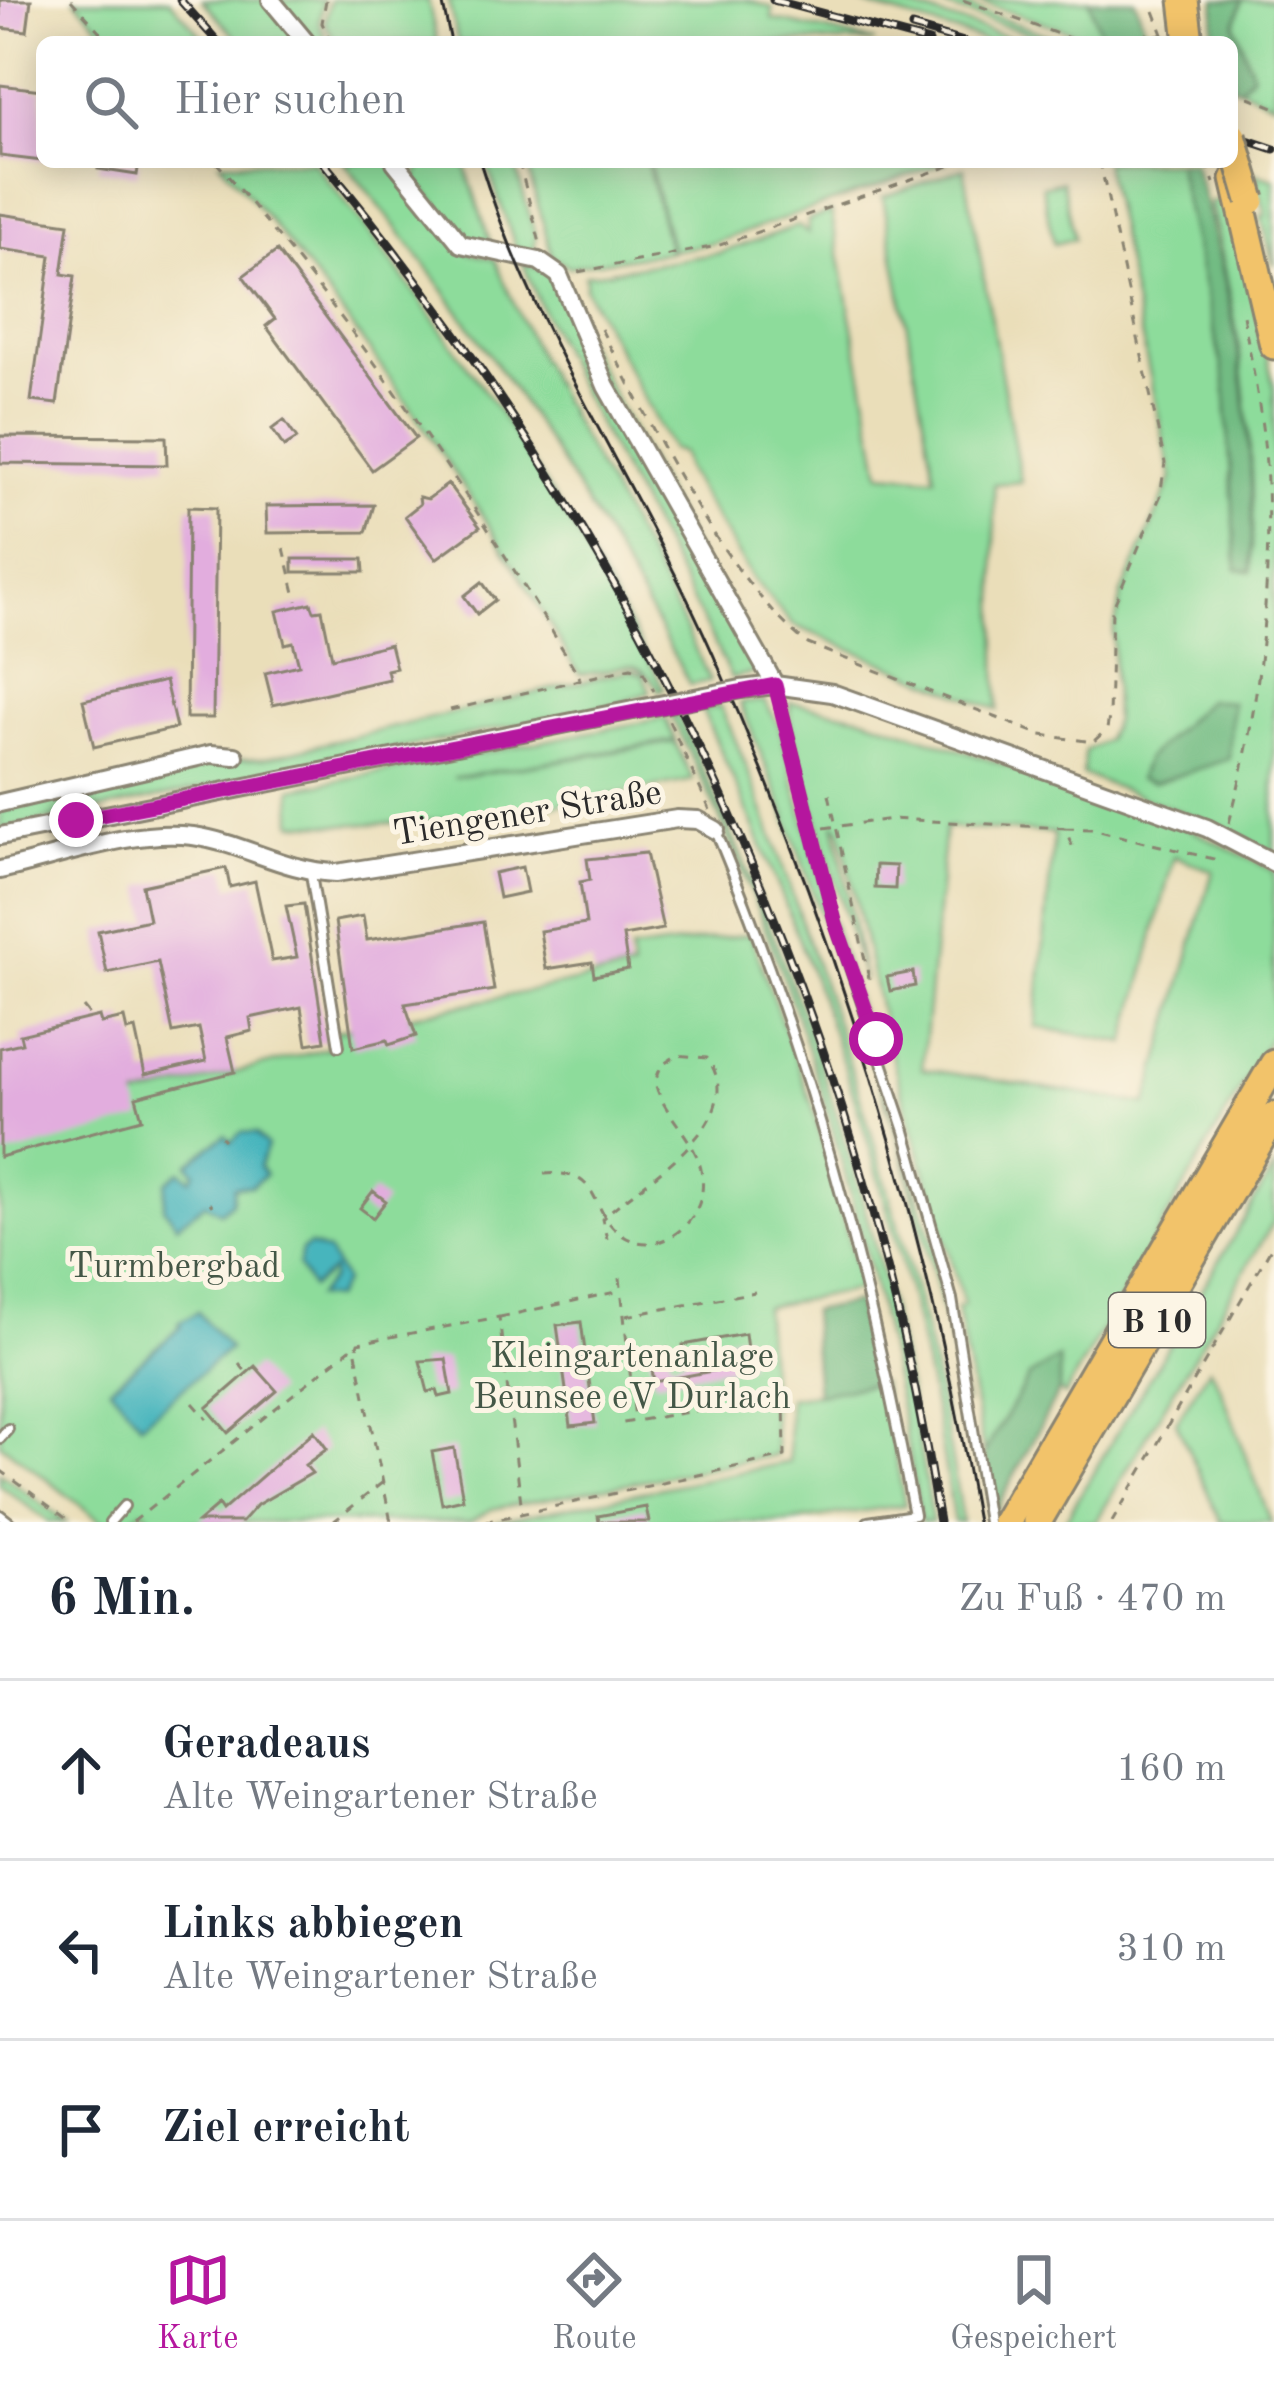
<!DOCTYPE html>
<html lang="de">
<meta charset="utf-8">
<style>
:root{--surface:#fff;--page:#f2f2f3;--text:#1f2937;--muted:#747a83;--line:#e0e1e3;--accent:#b5179e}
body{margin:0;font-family:"Old Standard TT",serif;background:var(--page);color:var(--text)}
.stop{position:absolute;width:36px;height:36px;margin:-27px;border:9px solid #b5179e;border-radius:50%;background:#fff}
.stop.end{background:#b5179e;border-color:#fff;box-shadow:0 3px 12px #0008}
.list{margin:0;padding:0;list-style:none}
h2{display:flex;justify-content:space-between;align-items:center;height:156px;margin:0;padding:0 48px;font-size:51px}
h2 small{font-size:39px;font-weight:400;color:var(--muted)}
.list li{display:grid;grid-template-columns:78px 1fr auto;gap:36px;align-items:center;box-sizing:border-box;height:180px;padding:0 48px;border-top:3px solid var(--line)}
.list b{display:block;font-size:45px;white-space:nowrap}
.list p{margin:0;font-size:39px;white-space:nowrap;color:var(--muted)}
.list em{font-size:39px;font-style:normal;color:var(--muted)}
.icon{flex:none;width:66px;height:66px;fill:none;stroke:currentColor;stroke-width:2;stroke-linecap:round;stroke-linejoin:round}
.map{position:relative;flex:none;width:1274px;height:1522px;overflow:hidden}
.search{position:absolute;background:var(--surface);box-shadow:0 6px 30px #0003;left:36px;right:36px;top:36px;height:132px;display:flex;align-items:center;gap:30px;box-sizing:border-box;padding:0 42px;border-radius:18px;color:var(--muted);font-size:45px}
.sheet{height:696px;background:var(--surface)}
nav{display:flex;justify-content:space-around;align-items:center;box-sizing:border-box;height:168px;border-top:3px solid var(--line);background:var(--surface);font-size:33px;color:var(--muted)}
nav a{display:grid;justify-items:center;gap:6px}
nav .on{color:var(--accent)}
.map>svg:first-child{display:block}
.green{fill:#8ddc9b;stroke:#5c8463;stroke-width:3;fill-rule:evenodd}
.forest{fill:#72bc83;stroke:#4e7457;stroke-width:3}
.water{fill:#46b5bd;stroke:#387074;stroke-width:3}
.building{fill:#e2adde}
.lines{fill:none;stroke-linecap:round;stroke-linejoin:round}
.service-casing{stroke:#8a8472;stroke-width:14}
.minor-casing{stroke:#8a8472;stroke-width:22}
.trunk-casing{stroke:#8a8472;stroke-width:33}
.path{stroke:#8a8472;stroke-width:3;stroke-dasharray:9 9;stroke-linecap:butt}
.service{stroke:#fff;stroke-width:8}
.minor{stroke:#fff;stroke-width:16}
.trunk{stroke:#f2c36a;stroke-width:27}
.tram{stroke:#2b2b2b;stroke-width:3}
.rail-casing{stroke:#2b2b2b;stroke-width:9}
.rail{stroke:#fcf5e5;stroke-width:4.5;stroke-dasharray:14;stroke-linecap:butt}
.minor-bridge-casing{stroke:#8a8472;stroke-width:22;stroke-linecap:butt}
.trunk-bridge-casing{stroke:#8a8472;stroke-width:33;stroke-linecap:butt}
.minor-bridge{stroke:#fff;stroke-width:16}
.trunk-bridge{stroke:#f2c36a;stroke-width:27}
.route{stroke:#b5179e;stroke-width:15}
.labels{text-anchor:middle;stroke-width:10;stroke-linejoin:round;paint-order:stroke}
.shield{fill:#fcf5e5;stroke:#6a6863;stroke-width:3}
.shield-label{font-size:33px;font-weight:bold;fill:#2b2b2b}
.street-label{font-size:36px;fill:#2b2b2b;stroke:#fcf5e5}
.park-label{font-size:36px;fill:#445747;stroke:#fcf5e5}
</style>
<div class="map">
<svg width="1274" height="1522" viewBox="0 0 1274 1522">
<rect width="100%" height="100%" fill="#fcf5e5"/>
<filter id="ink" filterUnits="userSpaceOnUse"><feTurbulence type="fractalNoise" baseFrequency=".00833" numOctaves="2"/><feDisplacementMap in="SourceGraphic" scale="24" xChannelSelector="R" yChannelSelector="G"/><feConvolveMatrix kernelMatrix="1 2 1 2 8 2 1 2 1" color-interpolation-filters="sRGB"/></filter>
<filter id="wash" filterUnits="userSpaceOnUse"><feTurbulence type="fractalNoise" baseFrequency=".004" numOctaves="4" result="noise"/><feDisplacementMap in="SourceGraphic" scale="48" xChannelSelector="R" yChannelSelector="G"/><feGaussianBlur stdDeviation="2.7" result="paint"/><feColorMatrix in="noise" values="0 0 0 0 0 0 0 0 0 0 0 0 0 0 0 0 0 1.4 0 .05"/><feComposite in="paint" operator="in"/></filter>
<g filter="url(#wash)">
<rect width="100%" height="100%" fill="#eadeb9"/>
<path class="green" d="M 75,0 L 170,0 L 207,42 L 114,42 Z
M 202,0 L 267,0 L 302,42 L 240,42 Z
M 277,0 L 323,0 L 319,22 L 327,42 L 312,42 Z
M 330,0 L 428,0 L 437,42 L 335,42 L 325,22 Z
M 448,0 L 746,0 L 773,8 L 772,19 L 875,42 L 458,42 Z
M 849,0 L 885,0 L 1025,42 L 988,42 Z
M 922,0 L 949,0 L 1068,42 L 1055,42 Z
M 973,0 L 1089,0 L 1104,42 Z
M 1242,0 L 1274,1 L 1274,103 L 1239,88 L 1252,73 L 1235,25 Z
M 220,162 L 313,162 C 448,327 565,500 664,689 L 659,691 C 632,646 620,675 579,674 C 473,492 358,321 220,162 Z
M 344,162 L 390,162 L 469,253 L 495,259 C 552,404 646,537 710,681 L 690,685 C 591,499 479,325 344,162 Z
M 422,162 L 464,162 L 493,251 L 473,246 L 416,180 Z
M 486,162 L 514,162 L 536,237 L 533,254 L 516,248 Z
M 526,162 L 647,162 L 669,252 L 568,267 L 552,256 Z
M 649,162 L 947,162 L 714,243 L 672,251 Z
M 1104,162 L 1176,162 L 1225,380 L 1237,569 L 1251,571 C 1257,447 1240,322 1210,202 L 1235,199 L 1274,389 L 1274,854 L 1229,830 L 1083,775 L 1085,751 L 1106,740 L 1114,721 L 1113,633 L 1122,594 L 1172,478 ZM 1207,700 L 1229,759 L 1154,783 L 1139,778 L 1146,759 Z
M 964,168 L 1021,482 L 994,484 L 998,710 L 793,625 L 753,579 L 686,470 L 682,453 L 671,449 L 585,288 L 585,275 L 720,253 L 798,226 L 808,233 L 808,220 L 831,212 L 881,473 L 935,477 L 883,197 Z
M 1255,173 L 1274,179 L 1274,265 L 1261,216 L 1266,215 Z
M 1062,181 L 1074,239 L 1054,244 L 1042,186 Z
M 523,263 L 548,271 L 759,672 L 731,678 C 665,538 578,405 523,263 Z
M 630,670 L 643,675 L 650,692 L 618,704 L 0,830 L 0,810 L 209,761 L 265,758 Z
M 764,701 L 779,725 L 831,918 L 934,1246 L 966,1404 L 899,1140 L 784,810 L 740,703 Z
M 790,702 L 864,717 L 1184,826 L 1274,871 L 1274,1030 L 1065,1395 L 1059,1391 L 1059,1360 L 1029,1377 L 984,1453 L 957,1308 L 964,1305 L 887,1041 L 840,830 L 834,822 L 864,981 L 791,727 ZM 945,828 L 1054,833 L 1036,1027 L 1126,1043 L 1174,856 L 1213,871 L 1147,1104 L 922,1069 Z
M 720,706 C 757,783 782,866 810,947 C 876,1135 932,1324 962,1522 L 954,1522 C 911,1239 823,969 702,710 Z
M 677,714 C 800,970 889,1241 932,1522 L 921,1522 C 875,1246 799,966 671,716 Z
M 665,718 L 675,740 L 453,778 L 675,742 L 693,780 C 561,805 429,831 293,823 L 292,789 Z
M 750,934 L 812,1104 L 862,1289 L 764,1307 L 776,1455 L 492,1509 L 469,1522 L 156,1522 L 143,1510 L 128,1522 L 102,1522 L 0,1443 L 0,1134 L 329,1048 L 327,1033 L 632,970 L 630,951 Z
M 1274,1168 L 1274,1221 L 1096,1522 L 1064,1522 Z
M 1209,1368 L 1220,1386 L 1271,1522 L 1221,1522 L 1176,1422 Z
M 881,1383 L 905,1505 L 788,1522 L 494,1522 L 789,1462 L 788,1398 Z
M 0,1473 L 66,1522 L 49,1522 L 0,1485 Z"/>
<path class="forest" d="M 1089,0 L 1135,0 L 1150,42 L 1104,42 Z
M 1216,0 L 1242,0 L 1235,25 L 1252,73 L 1239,88 L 1232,86 L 1232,42 L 1212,42 Z
M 1176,162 L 1193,162 C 1235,295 1257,431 1251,571 L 1237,570 L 1225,380 Z
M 1208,700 L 1232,702 L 1229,759 L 1154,783 L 1139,779 L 1146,759 Z
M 857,1302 L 873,1384 L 817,1394 L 811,1311 Z
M 1059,1358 L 1059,1391 L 993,1516 L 984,1453 L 1029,1377 Z"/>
<path class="water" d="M 242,1132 L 256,1134 L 267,1146 L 259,1167 L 265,1175 L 252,1186 L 234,1187 L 232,1202 L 220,1212 L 205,1203 L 177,1225 L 164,1208 L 166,1182 L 180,1171 L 191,1179 L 195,1172 L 188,1164 L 225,1135 L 231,1142 Z
M 309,1245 L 328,1252 L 344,1281 L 334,1299 L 316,1297 L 331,1279 L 332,1270 L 311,1288 L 298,1266 L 302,1250 Z
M 198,1312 L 229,1349 L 141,1424 L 110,1387 L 181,1327 L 179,1323 Z"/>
<g id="blocks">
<path class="building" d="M 0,0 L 31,0 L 27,31 L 0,28 Z
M 0,85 L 42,90 L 42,161 L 0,156 Z
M 99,162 L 139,162 L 137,175 L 98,169 Z
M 0,214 L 69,224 L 62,274 L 75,276 L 57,404 L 31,401 L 51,256 L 0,249 Z
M 277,251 L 416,438 L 372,470 L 266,326 L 275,319 L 243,276 Z
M 284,420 L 297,439 L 284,447 L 272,429 Z
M 0,436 L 166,437 L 167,465 L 0,463 Z
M 448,484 L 480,527 L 436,559 L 405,516 L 420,504 L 419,497 L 428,499 Z
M 374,505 L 366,532 L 267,533 L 266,506 Z
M 188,507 L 216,508 L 213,718 L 186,718 Z
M 293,559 L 363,559 L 364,572 L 293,572 Z
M 482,582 L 495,600 L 477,614 L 464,596 Z
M 311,603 L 314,611 L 322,610 L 332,658 L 390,644 L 396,668 L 387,670 L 389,679 L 273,705 L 265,673 L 299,665 L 293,642 L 285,644 L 277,611 Z
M 165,681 L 176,728 L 94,747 L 83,700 Z
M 646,853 L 663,929 L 623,936 L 628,969 L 594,976 L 592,962 L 546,969 L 540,931 L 586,924 L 580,882 L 590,880 L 587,859 Z
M 876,865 L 896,866 L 895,889 L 875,888 Z
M 522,867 L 527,892 L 499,898 L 494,873 Z
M 226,868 L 230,887 L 255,881 L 272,961 L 297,957 L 286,906 L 304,904 L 325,1041 L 307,1044 L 301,1007 L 250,1018 L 252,1031 L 227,1037 L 235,1072 L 136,1097 L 142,1119 L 0,1157 L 0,1048 L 22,1043 L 20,1035 L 99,1016 L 101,1023 L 124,1018 L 127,1031 L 135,1029 L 145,1075 L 206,1061 L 199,1028 L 173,1033 L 158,962 L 107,973 L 98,931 L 149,920 L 142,886 Z
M 363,916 L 367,940 L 483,922 L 494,990 L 405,1004 L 416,1036 L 389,1045 L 387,1040 L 353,1048 L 335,921 Z
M 913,972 L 915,986 L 890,991 L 887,977 Z
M 373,1191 L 386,1201 L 373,1218 L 360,1208 Z
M 581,1322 L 595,1423 L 571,1426 L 557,1325 Z
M 745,1334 L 749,1364 L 654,1382 L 649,1351 L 667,1348 L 671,1362 L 685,1359 L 683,1345 Z
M 446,1359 L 452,1394 L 439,1397 L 437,1390 L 428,1392 L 420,1361 Z
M 255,1366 L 277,1391 L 228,1433 L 207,1408 Z
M 314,1431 L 327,1449 L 305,1465 L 312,1473 L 257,1505 L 242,1522 L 198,1522 L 218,1505 L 222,1511 Z
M 454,1448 L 463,1499 L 442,1504 L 432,1452 Z
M 646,1507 L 649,1522 L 599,1522 L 598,1516 Z"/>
</g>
</g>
<g filter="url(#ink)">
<use href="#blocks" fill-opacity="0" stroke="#8a8472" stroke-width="3"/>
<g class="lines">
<g class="service-casing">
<path id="service" d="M 776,687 L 836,925 L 905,1131 L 952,1299 L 988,1522
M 716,831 C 809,1055 870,1276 914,1515 L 868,1522
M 311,874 L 339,1046
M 0,1438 L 8,1429
M 0,1515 L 9,1522
M 110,1522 L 124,1506"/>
</g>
<g class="minor-casing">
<path id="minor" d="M 271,0 L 306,42
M 395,162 L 461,244 L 539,261 L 559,275 L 606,386 L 775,685
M 741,689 L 775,685 L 832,693 L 1207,828 L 1274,863
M 0,803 L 211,754 L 235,756
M 0,836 L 633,710
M 0,870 C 60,857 131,828 193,836 C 243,843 284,871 336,873 L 677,819 L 698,820 L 716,830"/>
</g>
<g class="trunk-casing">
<path id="trunk" d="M 1184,0 L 1189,42
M 1235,179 L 1274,345
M 1006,1522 L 1274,1064
M 1037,1522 L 1274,1116"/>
</g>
<path class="path" d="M 71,0 L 109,42
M 326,0 L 322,23 L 331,42
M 963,0 L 1080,42
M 1154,11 L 1166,42
M 1150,42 L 1147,34 L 1161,35
M 1232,90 L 1274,107
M 216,162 C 355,323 471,495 580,678
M 519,162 L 541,247
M 1207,162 L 1214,183
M 578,272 L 717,246 L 961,162
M 601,329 C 651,425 724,579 808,644 L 1041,735 L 1093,742 L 1107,729 L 1109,717 L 1112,610 L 1160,497 L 1165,463 L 1100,162
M 284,548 L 297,601
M 450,710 L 631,668 L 643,672 L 654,691
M 669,721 L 710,810
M 829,794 L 870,983
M 1229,823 C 1259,715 1271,595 1267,483 C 1265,426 1252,366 1242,309
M 824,828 L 892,819 L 1065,828 L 1075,853
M 1065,828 L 1091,829 L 1218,860 L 1219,855
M 83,1007 L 92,1018
M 221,1137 L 224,1140
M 544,1174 C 602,1169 588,1207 618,1232 C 653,1261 697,1228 702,1192 C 708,1145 664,1121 655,1082 L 661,1066 L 677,1055 L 707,1058 C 752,1119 647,1179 607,1214 L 602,1219 L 607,1239
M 210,1203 L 212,1206
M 620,1278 L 635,1419
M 626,1316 L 755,1292
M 500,1317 L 620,1291
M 356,1353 L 391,1522
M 239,1363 L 246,1372
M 193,1403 L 207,1419
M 0,1470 L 71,1522
M 133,1522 L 350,1349 L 356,1351 L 358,1343 L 499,1317 L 522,1511
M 333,1522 L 383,1482
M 484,1522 L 785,1456 L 784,1396 L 617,1424
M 1112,1522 L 1274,1243"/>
<use href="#service" class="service"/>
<use href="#minor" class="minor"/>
<use href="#trunk" class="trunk"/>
<path class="tram" d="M 442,0 L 451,42
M 480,162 C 535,338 639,487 713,654 C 835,931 927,1224 977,1522"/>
<g class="rail-casing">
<path id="rail" d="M 180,0 L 218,42
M 773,0 L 929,42
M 912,27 L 964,42
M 1232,135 L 1274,149
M 323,162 C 648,551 861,1021 939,1522"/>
</g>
<use href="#rail" class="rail"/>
<g class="minor-bridge-casing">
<path id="minor-bridge" d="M 633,710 L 741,689"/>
</g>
<g class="trunk-bridge-casing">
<path id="trunk-bridge" d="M 1232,136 L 1251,200"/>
</g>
<use href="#minor-bridge" class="minor-bridge"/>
<use href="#trunk-bridge" class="trunk-bridge"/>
</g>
</g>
<g class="lines" filter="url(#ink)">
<path class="route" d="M 76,820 L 775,685 L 836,925 L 876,1039"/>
</g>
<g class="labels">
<rect class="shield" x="1109" y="1293" width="96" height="54" rx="9"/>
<g class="shield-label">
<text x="1157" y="1332">B 10</text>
</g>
<g class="street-label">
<text transform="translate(527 811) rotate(-9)" y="13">Tiengener Straße</text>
</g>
<g class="park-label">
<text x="174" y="1277">Turmbergbad</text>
<text x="632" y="1367">Kleingartenanlage<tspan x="632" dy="41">Beunsee eV Durlach</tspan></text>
</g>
</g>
</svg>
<div class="stop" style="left:876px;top:1039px"></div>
<div class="stop end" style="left:76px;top:820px"></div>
<div class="search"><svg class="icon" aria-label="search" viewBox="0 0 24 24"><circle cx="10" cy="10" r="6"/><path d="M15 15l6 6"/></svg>Hier suchen</div>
</div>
<section class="sheet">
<h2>6 Min.<small>Zu Fuß · 470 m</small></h2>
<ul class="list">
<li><svg class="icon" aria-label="ahead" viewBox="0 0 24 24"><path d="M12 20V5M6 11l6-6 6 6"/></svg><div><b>Geradeaus</b><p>Alte Weingartener Straße</p></div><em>160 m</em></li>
<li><svg class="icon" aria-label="left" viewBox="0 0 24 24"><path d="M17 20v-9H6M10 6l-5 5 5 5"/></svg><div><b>Links abbiegen</b><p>Alte Weingartener Straße</p></div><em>310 m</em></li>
<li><svg class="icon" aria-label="arrive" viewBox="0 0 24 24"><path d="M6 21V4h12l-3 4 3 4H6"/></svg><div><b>Ziel erreicht</b></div></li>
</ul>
</section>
<nav>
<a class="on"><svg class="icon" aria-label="map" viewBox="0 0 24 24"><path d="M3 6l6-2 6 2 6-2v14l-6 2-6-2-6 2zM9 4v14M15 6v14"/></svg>Karte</a>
<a><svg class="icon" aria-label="directions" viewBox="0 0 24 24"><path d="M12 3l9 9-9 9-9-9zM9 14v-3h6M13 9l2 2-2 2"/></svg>Route</a>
<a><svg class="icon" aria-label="saved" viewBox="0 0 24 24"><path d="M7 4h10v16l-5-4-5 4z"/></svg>Gespeichert</a>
</nav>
